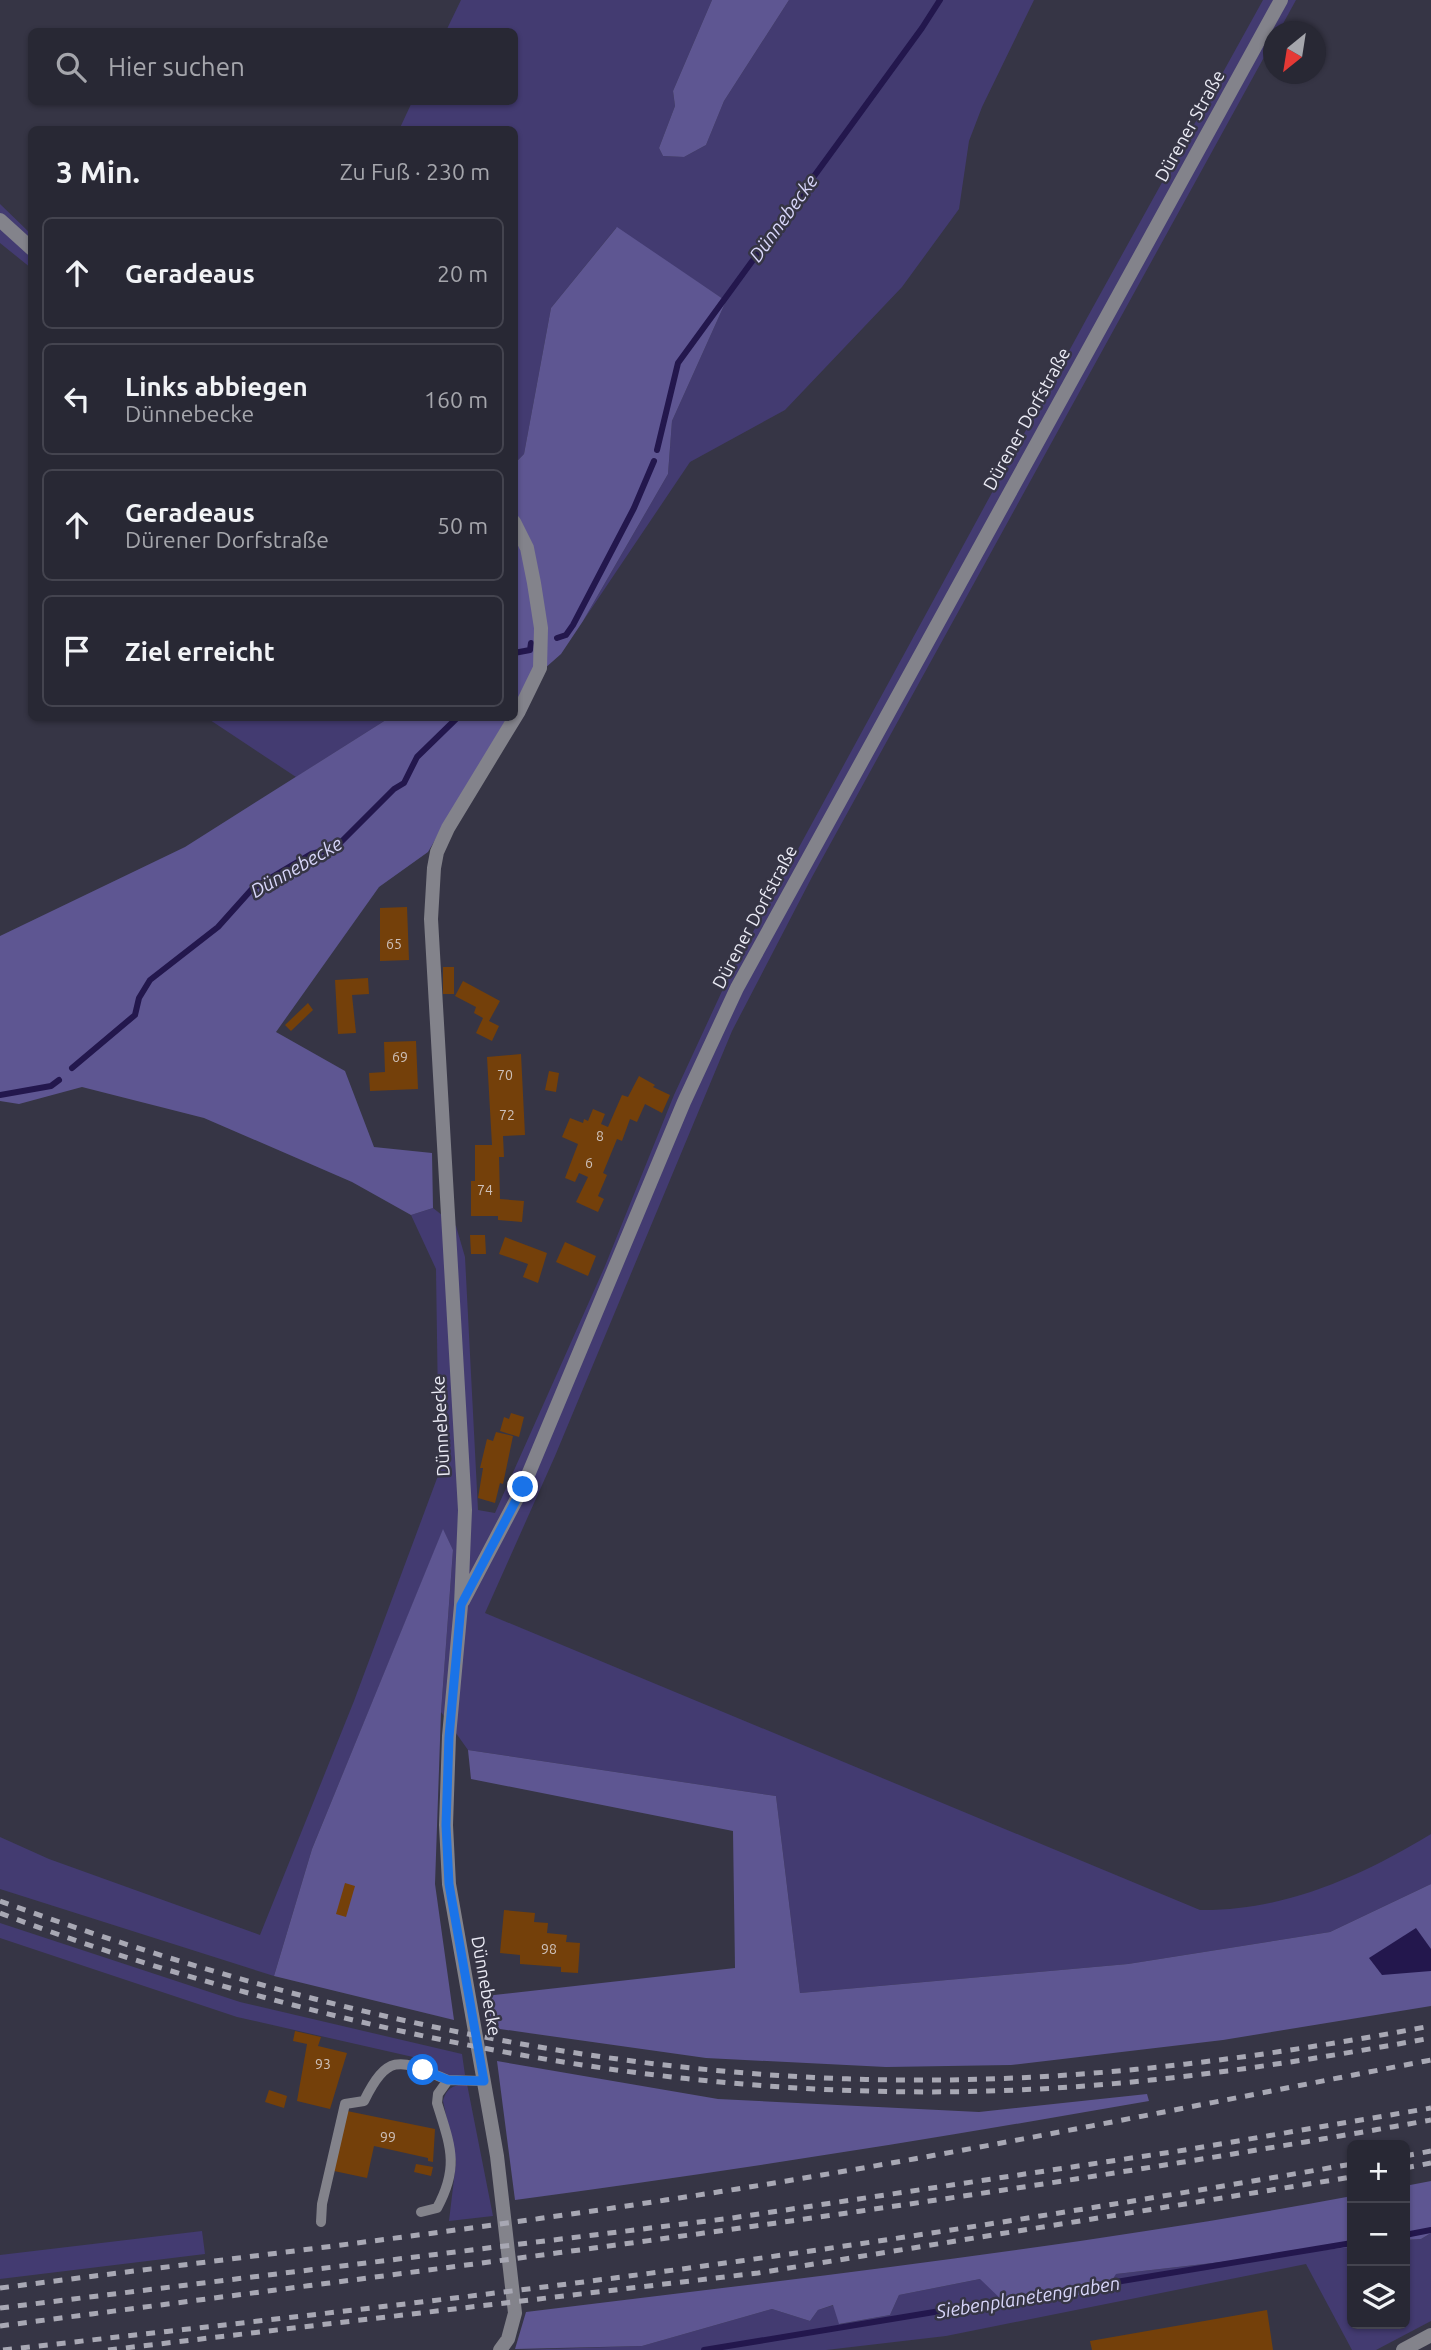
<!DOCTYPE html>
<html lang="de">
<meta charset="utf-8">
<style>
:root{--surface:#282834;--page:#343440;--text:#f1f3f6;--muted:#a5a6ac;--line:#44444f}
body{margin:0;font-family:Ubuntu,sans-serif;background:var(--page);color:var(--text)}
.controls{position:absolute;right:21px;bottom:21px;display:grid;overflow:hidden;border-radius:10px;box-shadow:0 2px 5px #0004}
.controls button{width:63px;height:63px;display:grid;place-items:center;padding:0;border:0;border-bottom:2px solid var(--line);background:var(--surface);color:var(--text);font:35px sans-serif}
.compass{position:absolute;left:1263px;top:21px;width:63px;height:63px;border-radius:50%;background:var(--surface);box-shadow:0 2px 5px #0004;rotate:210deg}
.stop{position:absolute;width:21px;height:21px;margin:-16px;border:5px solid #1a73e8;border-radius:50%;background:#fff}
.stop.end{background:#1a73e8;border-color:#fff;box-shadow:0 2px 7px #0008}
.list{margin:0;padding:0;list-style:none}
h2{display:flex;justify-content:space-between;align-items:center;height:91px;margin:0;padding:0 28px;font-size:30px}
h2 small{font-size:23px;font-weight:400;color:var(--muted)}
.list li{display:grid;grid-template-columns:46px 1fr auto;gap:21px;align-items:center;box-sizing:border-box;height:112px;margin:0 14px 14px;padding:0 14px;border:2px solid var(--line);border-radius:10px}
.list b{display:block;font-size:26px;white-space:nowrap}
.list p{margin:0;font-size:23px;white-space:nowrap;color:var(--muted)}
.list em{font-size:23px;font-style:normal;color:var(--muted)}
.icon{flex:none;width:38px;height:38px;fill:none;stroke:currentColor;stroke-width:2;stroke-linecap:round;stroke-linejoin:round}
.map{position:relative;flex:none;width:1431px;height:2350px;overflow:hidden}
.search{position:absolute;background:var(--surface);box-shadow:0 2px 5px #0004;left:28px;top:28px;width:490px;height:77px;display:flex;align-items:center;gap:18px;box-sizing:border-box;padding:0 24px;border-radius:10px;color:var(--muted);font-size:26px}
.panel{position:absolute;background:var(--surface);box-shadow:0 2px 5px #0004;left:28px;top:126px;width:490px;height:595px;border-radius:10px}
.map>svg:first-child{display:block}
.green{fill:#433b71}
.forest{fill:#5e5692}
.water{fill:#23174d}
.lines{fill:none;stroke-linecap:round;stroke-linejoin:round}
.stream{stroke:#23174d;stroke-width:6}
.building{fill:#74400a}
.lane{stroke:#83838b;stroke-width:10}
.street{stroke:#83838b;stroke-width:14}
.rail{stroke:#a8a8b4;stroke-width:5;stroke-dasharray:9 9;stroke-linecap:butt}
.route{stroke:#1a73e8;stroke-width:9}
.labels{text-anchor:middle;stroke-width:5;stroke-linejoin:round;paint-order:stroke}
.number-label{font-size:14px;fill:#cdc0ba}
.street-label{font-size:18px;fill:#ebebf5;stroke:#363545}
.water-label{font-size:19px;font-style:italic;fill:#d8d6fa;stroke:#363545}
</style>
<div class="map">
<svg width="1431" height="2350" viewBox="0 0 1431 2350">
<rect width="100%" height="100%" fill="#363545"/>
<path class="green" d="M 461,0 L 712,0 L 673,91 L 675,106 L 659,148 L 663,156 L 684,157 L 706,145 L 724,101 L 789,0 L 1034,0 L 982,107 L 969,141 L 959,209 L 902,287 L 785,410 L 690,462 L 583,621 L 668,474 L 672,421 L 726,301 L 616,228 L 551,308 L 524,454 L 515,463 L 514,130 L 399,130 L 412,102 L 514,102 L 514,32 L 446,31 Z
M 1263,0 L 1296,0 L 1279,31 L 1274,32 L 1273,41 L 812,877 L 732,1031 L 555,1456 L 485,1613 L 1200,1910 C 1284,1911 1360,1877 1431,1834 L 1431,1884 L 1330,1932 L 1128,1964 L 800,1993 L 776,1796 L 468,1750 L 441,1712 L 453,1550 L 443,1530 L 312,1849 L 274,1976 L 0,1889 L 0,1837 L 49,1859 L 260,1935 L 354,1701 L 439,1473 L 436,1269 L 411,1215 L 433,1208 L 456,1226 L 465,1257 L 478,1510 L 495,1513 L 605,1266 L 674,1095 L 729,976 L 1087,318 Z
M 0,204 L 31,234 L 31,268 L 0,243 Z
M 207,718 L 389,718 L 296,777 Z
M 0,1923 L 240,2002 L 462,2054 L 465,2075 L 449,2076 L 436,2070 L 435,2062 L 237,2017 L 0,1938 Z
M 467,2084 L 493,2216 L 449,2221 L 456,2162 L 443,2101 C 447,2087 454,2085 467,2084 Z
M 202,2231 L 205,2254 L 0,2279 L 0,2255 Z
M 1431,2233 L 1431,2321 L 1376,2350 L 1352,2350 L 1306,2264 L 946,2336 L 826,2350 L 515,2350 L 642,2346 L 772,2309 L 810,2321 L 818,2310 L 834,2305 L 840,2324 L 890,2315 L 899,2295 L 980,2279 L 1116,2274 L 1352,2247 L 1352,2324 L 1405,2324 L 1405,2240 L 1421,2239 Z"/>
<path class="forest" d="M 712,0 L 789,0 L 724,101 L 706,145 L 684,157 L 663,156 L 659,148 L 675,106 L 673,91 Z
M 617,227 L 726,301 L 672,421 L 668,474 L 583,621 L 561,654 L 527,684 L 515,705 L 515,463 L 524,454 L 551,308 Z
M 389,718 L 507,718 L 428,852 L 379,887 L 276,1032 L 345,1071 L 374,1147 L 432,1153 L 433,1208 L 411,1215 L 352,1182 L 204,1118 L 82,1087 L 19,1104 L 0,1101 L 0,936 L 185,847 Z
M 443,1529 L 453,1550 L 441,1712 L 435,1884 L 454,2020 L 274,1976 L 312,1849 Z
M 468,1750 L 776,1796 L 800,1993 L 1128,1964 L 1330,1932 L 1431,1884 L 1431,2006 L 1223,2040 L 1011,2065 L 886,2067 L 706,2058 L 493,2028 L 485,1996 L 735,1968 L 733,1831 L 471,1779 Z
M 497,2061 L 718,2099 L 979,2112 L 1147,2094 L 1149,2101 C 938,2138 728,2172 515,2200 Z
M 1431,2181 L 1431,2233 L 1421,2239 L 1405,2240 L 1405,2186 Z
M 1352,2196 L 1352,2247 L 1116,2274 L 1105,2291 L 1007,2305 L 980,2279 L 899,2295 L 890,2315 L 839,2324 L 833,2305 L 818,2310 L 810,2321 L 772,2309 L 642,2346 L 515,2349 L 526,2312 C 802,2278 1079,2247 1352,2196 Z"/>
<path class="water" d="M 1416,1928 L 1431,1949 L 1431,1971 L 1382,1975 L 1369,1958 Z"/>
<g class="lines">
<path class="stream" d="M 657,450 L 678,363 L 922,28 L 940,0
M 557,638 L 566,635 L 573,625 L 634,508 L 654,461
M 514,653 L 530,650 L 531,643
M 72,1068 L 135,1015 L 139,998 L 150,980 L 218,927 L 252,889 L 311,854 L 335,848 L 394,789 L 404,783 L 417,757 L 457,718
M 0,1095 L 51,1086 L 59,1080
M 1405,2235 L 1431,2230
M 704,2350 L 1352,2243"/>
</g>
<path class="building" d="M 407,907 L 409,960 L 380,961 L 380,908 Z
M 443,967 L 454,967 L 454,994 L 443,994 Z
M 368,978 L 369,994 L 352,995 L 356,1033 L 338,1034 L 335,980 Z
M 463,981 L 500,1001 L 489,1021 L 499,1026 L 492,1041 L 476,1033 L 483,1018 L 474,1013 L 476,1007 L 455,996 Z
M 308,1003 L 313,1010 L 291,1031 L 285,1025 Z
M 416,1041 L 418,1089 L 370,1091 L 369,1073 L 385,1072 L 384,1042 Z
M 521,1054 L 525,1135 L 503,1136 L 504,1157 L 499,1157 L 500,1199 L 524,1201 L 522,1222 L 498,1220 L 498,1216 L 471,1216 L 471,1181 L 475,1181 L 475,1145 L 492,1145 L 487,1057 Z
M 549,1071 L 559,1073 L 556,1092 L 545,1090 Z
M 639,1076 L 655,1085 L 653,1087 L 670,1095 L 662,1113 L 645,1104 L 637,1122 L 630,1119 L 622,1141 L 617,1139 L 603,1173 L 607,1175 L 598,1196 L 604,1199 L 598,1212 L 576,1202 L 588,1177 L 579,1173 L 575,1182 L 565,1178 L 578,1144 L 562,1137 L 570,1118 L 583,1123 L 584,1119 L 588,1121 L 593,1109 L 605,1114 L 601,1124 L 608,1127 L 622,1095 L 628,1097 Z
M 470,1235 L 485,1235 L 486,1254 L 471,1254 Z
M 505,1237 L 547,1253 L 538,1283 L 523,1277 L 528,1264 L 499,1254 Z
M 565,1242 L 596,1256 L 588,1276 L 556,1262 Z
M 511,1413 L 524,1417 L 519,1437 L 500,1431 L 504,1417 L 509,1419 Z
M 496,1432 L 513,1436 L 503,1484 L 500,1483 L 495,1503 L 478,1498 L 483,1468 L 480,1468 L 487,1439 L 493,1441 Z
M 345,1883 L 355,1886 L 346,1917 L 336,1914 Z
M 504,1910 L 535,1913 L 534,1922 L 548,1923 L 547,1933 L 567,1935 L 566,1942 L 580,1943 L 578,1973 L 561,1972 L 561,1967 L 520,1964 L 520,1955 L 500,1953 Z
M 295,2031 L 321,2037 L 318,2046 L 347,2053 L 330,2109 L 297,2101 L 307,2044 L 293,2041 Z
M 269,2090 L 287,2096 L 284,2108 L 265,2102 Z
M 347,2111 L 435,2129 L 433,2162 L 428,2161 L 428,2158 L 374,2146 L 367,2178 L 334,2171 Z
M 416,2164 L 433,2167 L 431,2176 L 414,2172 Z
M 1267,2310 L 1273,2350 L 1092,2350 L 1090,2341 Z"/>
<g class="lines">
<path class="lane" d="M 421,2212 L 437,2208 C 460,2166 450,2145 437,2103 L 438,2094 L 448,2080 L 484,2081
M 321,2222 L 322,2204 L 345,2104 L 364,2101 C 389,2050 402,2061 448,2080"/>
<path class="street" d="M 0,220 L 32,249
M 463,1601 L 523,1487 L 684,1102 L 737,988 L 1281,0
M 500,2350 L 508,2339 L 515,2313 L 497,2156 L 449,1884 L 446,1825 L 449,1736 L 461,1605 L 465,1510 L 431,919 L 434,868 L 437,852 L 448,828 L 519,711 L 540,668 L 541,628 L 534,583 L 527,548 L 514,522
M 1403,2350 L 1431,2335"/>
<path class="rail" d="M 0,1901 C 292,2007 603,2080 915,2080 C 1089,2081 1260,2058 1431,2026
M 0,1913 C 96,1950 194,1979 293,2005 C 520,2064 753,2098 988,2091 C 1137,2087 1285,2065 1431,2038
M 1405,2156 L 1431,2151
M 1405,2168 L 1431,2163
M 0,2288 C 226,2259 453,2233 679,2198 C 931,2160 1181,2108 1431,2060
M 0,2308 L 732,2218 L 1185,2150 L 1431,2108
M 0,2326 C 478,2263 957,2205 1431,2120
M 3,2350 C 232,2324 461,2299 689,2268 C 911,2238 1132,2202 1352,2164
M 108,2350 L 758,2273 L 1352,2177"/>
</g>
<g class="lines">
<path class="route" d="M 423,2070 L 448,2080 L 484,2081 L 449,1884 L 446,1825 L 449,1737 L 461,1605 L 523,1487"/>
</g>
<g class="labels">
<g class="number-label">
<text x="394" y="949">65</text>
<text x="400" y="1062">69</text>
<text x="505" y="1080">70</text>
<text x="507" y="1120">72</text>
<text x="600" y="1141">8</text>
<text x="589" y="1168">6</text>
<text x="485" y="1195">74</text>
<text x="549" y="1954">98</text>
<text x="323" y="2069">93</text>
<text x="388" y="2142">99</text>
</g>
<g class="street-label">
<text transform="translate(1190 126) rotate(-61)" y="6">Dürener Straße</text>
<text transform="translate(1027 419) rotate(-61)" y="6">Dürener Dorfstraße</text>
<text transform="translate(755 917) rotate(-62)" y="6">Dürener Dorfstraße</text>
<text transform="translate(441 1426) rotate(-93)" y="6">Dünnebecke</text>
<text transform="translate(486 1986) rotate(80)" y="6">Dünnebecke</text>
</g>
<g class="water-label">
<text transform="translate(783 218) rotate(-54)" y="7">Dünnebecke</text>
<text transform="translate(296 867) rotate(-30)" y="7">Dünnebecke</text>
<text transform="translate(1028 2297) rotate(-9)" y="7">Siebenplanetengraben</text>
</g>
</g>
</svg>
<div class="controls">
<button>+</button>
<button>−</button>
<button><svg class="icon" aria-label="layers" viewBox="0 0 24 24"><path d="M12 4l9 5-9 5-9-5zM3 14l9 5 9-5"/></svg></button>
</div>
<svg class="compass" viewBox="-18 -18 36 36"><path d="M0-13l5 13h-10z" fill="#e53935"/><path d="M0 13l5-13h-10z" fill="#a5a6ac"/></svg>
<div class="stop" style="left:423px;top:2070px"></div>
<div class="stop end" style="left:523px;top:1487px"></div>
<div class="search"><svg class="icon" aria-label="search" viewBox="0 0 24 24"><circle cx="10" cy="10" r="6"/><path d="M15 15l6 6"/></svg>Hier suchen</div>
<section class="panel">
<h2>3 Min.<small>Zu Fuß · 230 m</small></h2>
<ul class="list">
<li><svg class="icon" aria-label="ahead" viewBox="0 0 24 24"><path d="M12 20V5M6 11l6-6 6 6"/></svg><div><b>Geradeaus</b></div><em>20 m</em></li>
<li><svg class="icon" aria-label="left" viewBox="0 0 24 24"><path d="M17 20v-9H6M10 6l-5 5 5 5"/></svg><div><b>Links abbiegen</b><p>Dünnebecke</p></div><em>160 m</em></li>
<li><svg class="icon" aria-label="ahead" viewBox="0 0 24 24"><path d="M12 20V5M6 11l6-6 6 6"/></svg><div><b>Geradeaus</b><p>Dürener Dorfstraße</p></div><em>50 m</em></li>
<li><svg class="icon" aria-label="arrive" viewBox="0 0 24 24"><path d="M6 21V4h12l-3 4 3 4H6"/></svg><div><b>Ziel erreicht</b></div></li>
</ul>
</section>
</div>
